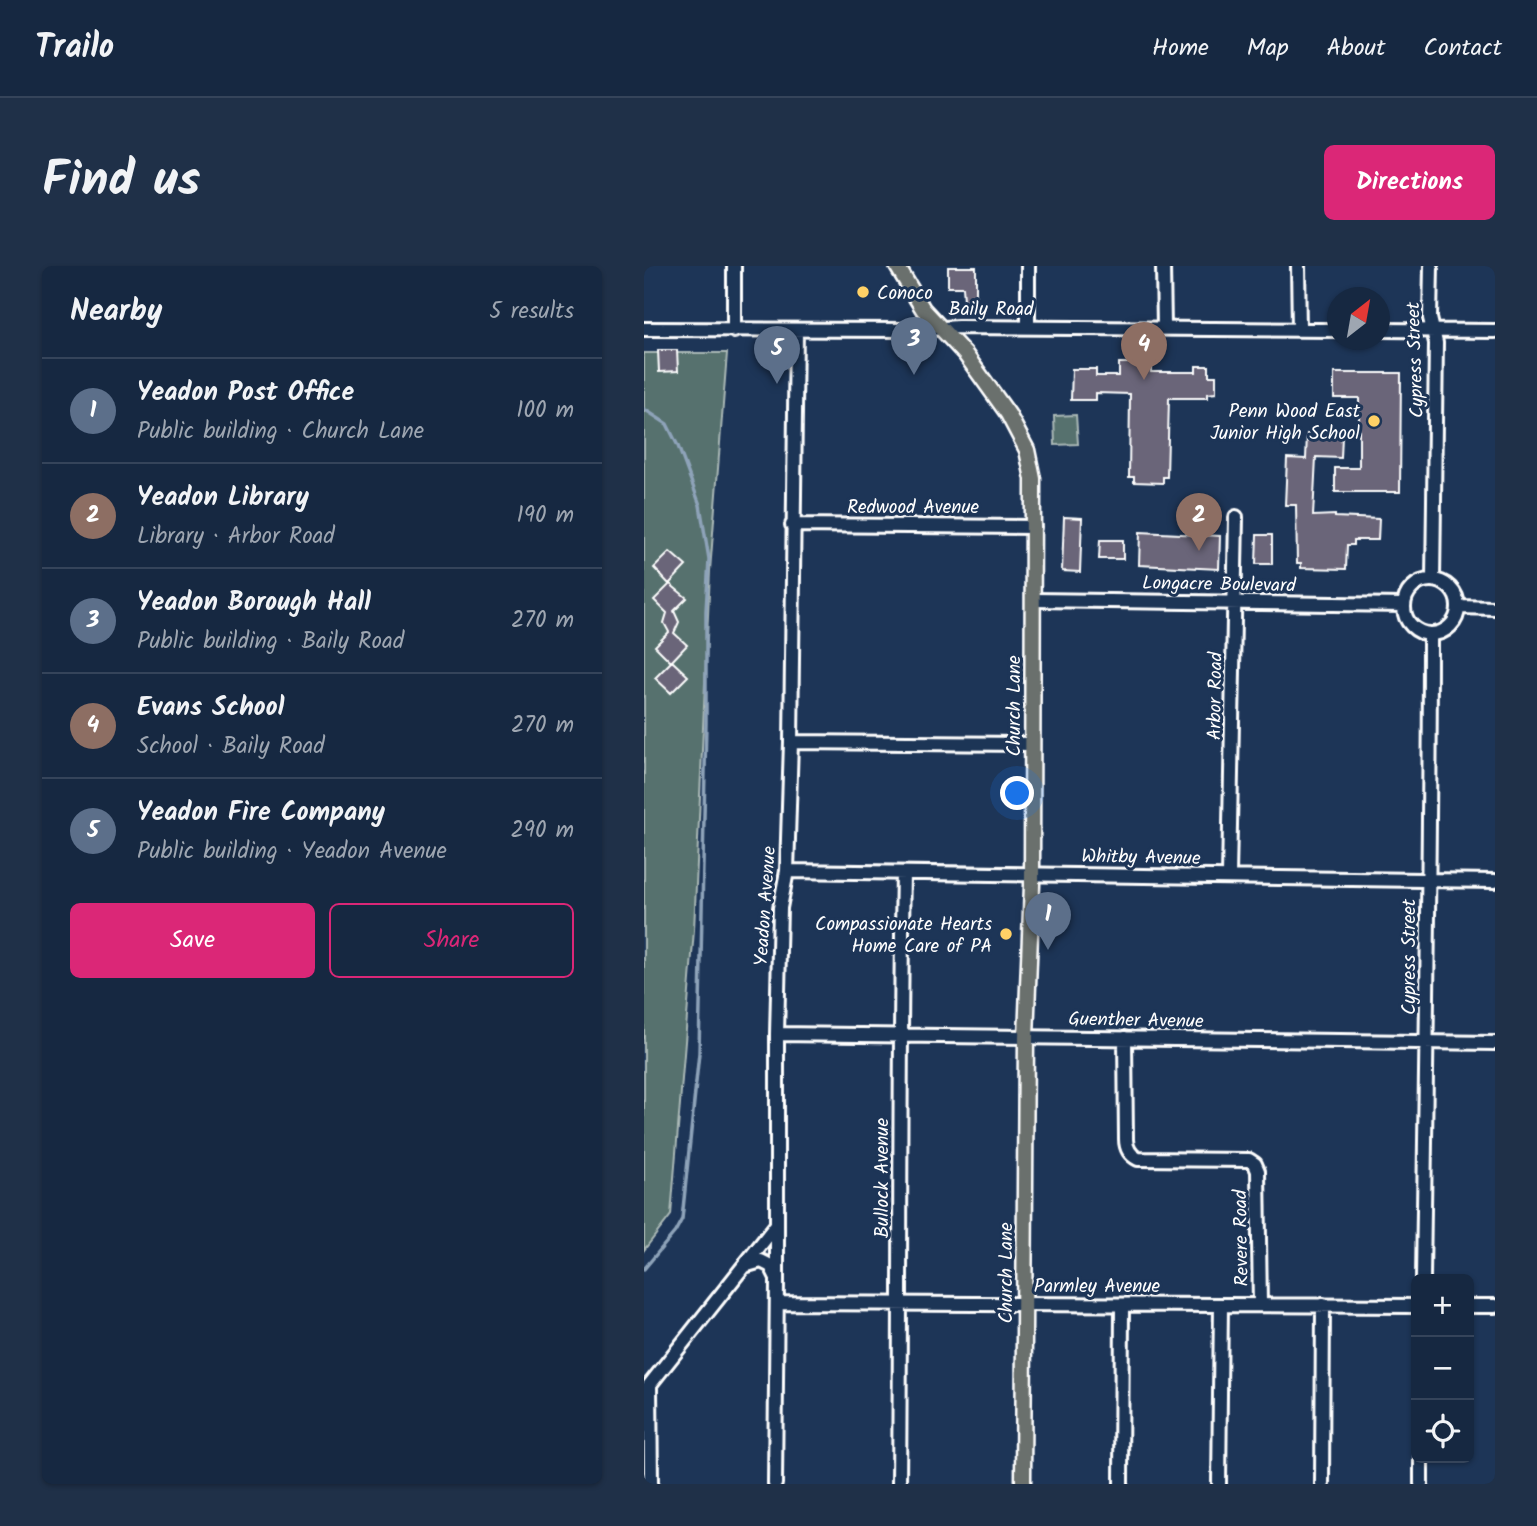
<!DOCTYPE html>
<meta charset="utf-8">
<style>
:root{--surface:#162841;--page:#1f3048;--text:#f1f3f6;--muted:#9ea6b1;--line:#35445a;--accent:#db2777}
body{margin:0;font-family:Kalam,sans-serif;background:var(--page);color:var(--text)}
.controls{position:absolute;right:21px;bottom:21px;display:grid;overflow:hidden;border-radius:10px;box-shadow:0 2px 5px #0004}
.controls button{width:63px;height:63px;display:grid;place-items:center;padding:0;border:0;border-bottom:2px solid var(--line);background:var(--surface);color:var(--text);font:35px sans-serif}
.compass{position:absolute;left:683px;top:21px;width:63px;height:63px;border-radius:50%;background:var(--surface);box-shadow:0 2px 5px #0004;rotate:31deg}
.you{position:absolute;left:374px;top:528px;width:24px;height:24px;margin:-18px;border:5px solid #fff;border-radius:50%;background:#1a73e8;box-shadow:0 0 0 10px #1a73e833}
.badge{display:grid;place-items:center;width:46px;height:46px;border-radius:50%;background:var(--accent);color:#fff;font-size:23px;font-weight:700}
.pin{position:absolute;translate:-50% -58px;filter:drop-shadow(0 2px 4px #0008)}
.pin::after{content:'';position:absolute;top:37px;width:24px;height:21px;background:inherit;clip-path:polygon(0 0,100% 0,50% 100%)}
.list{margin:0;padding:0;list-style:none}
h2{display:flex;justify-content:space-between;align-items:center;height:91px;margin:0;padding:0 28px;font-size:30px}
h2 small{font-size:23px;font-weight:400;color:var(--muted)}
.list li{display:grid;grid-template-columns:46px 1fr auto;gap:21px;align-items:center;box-sizing:border-box;height:105px;padding:0 28px;border-top:2px solid var(--line)}
.list b{display:block;font-size:26px;white-space:nowrap}
.list p{margin:0;font-size:23px;white-space:nowrap;color:var(--muted)}
.list em{font-size:23px;font-style:normal;color:var(--muted)}
.actions{display:flex;gap:14px;padding:21px 28px}
.actions a{flex:1;padding:16px 0;border:2px solid var(--accent);border-radius:10px;text-align:center;font-size:24px;color:var(--accent)}
.actions .main{background:var(--accent);color:#fff}
.icon{flex:none;width:38px;height:38px;fill:none;stroke:currentColor;stroke-width:2;stroke-linecap:round;stroke-linejoin:round}
.map{position:relative;flex:none;width:851px;height:1218px;overflow:hidden;border-radius:10px}
header{display:flex;align-items:center;gap:42px;box-sizing:border-box;height:98px;padding:0 35px;background:var(--surface);border-bottom:2px solid var(--line)}
header strong{font-size:33px}
nav{display:flex;gap:38px;margin-inline-start:auto;font-size:24px}
.intro{display:flex;align-items:center;justify-content:space-between;box-sizing:border-box;height:168px;padding:0 42px}
h1{margin:0;font-size:49px}
.button{padding:18px 32px;border-radius:10px;background:var(--accent);color:#fff;font-size:24px;font-weight:700}
main{display:flex;gap:42px;padding:0 42px}
aside{flex:1;background:var(--surface);border-radius:10px;box-shadow:0 2px 5px #0004}
.map>svg:first-child{display:block}
.green{fill:#56716e;stroke:#aab8b6;stroke-width:2}
.lines{fill:none;stroke-linecap:round;stroke-linejoin:round}
.stream{stroke:#8ea3b9;stroke-width:3.5}
.building{fill:#6a6579;stroke:#fff;stroke-width:2}
.minor-casing{stroke:#fff;stroke-width:18}
.major-casing{stroke:#fff;stroke-width:19}
.minor{stroke:#1d3557;stroke-width:12}
.major{stroke:#6b706d;stroke-width:14}
.poi-dot{fill:#ffd166;stroke:#1d3557;stroke-width:2.5}
.labels{text-anchor:middle;stroke-width:6;stroke-linejoin:round;paint-order:stroke}
.poi-label{font-size:19px;fill:#fff;stroke:#1d3557;text-anchor:end}
.street-label{font-size:19px;fill:#fff;stroke:#1d3557}
</style>
<header>
<strong>Trailo</strong>
<nav><a>Home</a><a>Map</a><a>About</a><a>Contact</a></nav>
</header>
<div class="intro"><h1>Find us</h1><a class="button">Directions</a></div>
<main>
<aside>
<h2>Nearby<small>5 results</small></h2>
<ul class="list">
<li><span class="badge" style="background:#5c6f8a">1</span><div><b>Yeadon Post Office</b><p>Public building · Church Lane</p></div><em>100 m</em></li>
<li><span class="badge" style="background:#8d6e63">2</span><div><b>Yeadon Library</b><p>Library · Arbor Road</p></div><em>190 m</em></li>
<li><span class="badge" style="background:#5c6f8a">3</span><div><b>Yeadon Borough Hall</b><p>Public building · Baily Road</p></div><em>270 m</em></li>
<li><span class="badge" style="background:#8d6e63">4</span><div><b>Evans School</b><p>School · Baily Road</p></div><em>270 m</em></li>
<li><span class="badge" style="background:#5c6f8a">5</span><div><b>Yeadon Fire Company</b><p>Public building · Yeadon Avenue</p></div><em>290 m</em></li>
</ul>
<div class="actions"><a class="main">Save</a><a>Share</a></div>
</aside>
<div class="map">
<svg width="851" height="1218" viewBox="0 0 851 1218">
<rect width="100%" height="100%" fill="#1d3557"/>
<filter id="ink" filterUnits="userSpaceOnUse"><feTurbulence type="fractalNoise" baseFrequency=".0143" numOctaves="2"/><feDisplacementMap in="SourceGraphic" scale="14" xChannelSelector="R" yChannelSelector="G"/><feConvolveMatrix kernelMatrix="1 2 1 2 8 2 1 2 1" color-interpolation-filters="sRGB"/></filter>
<g filter="url(#ink)">
<path class="green" d="M 0,87 L 83,87 L 66,305 L 50,664 L 27,949 L 0,984 Z
M 432,149 L 434,178 L 411,179 L 410,150 Z"/>
<g class="lines">
<path class="stream" d="M 0,143 L 23,158 L 34,180 L 56,239 L 65,293 L 62,345 L 62,457 L 55,787 L 38,953 L 31,966 L 0,1003"/>
</g>
<path class="building" d="M 304,1 L 332,1 L 332,34 L 320,34 L 319,21 L 304,21 Z
M 14,84 L 33,84 L 34,105 L 15,106 Z
M 475,97 L 507,97 L 507,106 L 552,106 L 552,100 L 565,100 L 565,110 L 572,110 L 572,127 L 563,128 L 563,132 L 525,132 L 523,211 L 519,211 L 519,217 L 490,216 L 490,211 L 485,211 L 486,128 L 452,127 L 452,134 L 427,134 L 428,103 L 452,103 L 452,110 L 475,110 Z
M 690,107 L 757,107 L 756,226 L 691,226 L 691,202 L 715,202 L 715,132 L 690,132 Z
M 663,168 L 698,170 L 697,192 L 672,191 L 669,250 L 691,249 L 691,251 L 735,253 L 734,274 L 710,274 L 710,279 L 703,279 L 702,303 L 657,302 L 657,297 L 653,297 L 652,239 L 641,239 L 643,192 L 662,193 Z
M 420,251 L 438,252 L 436,306 L 418,305 Z
M 496,266 L 576,270 L 575,303 L 495,299 Z
M 613,269 L 628,269 L 628,298 L 612,298 Z
M 456,274 L 479,274 L 479,293 L 455,293 Z
M 26,286 L 42,300 L 25,318 L 10,302 Z
M 26,318 L 43,332 L 30,345 L 35,356 L 30,367 L 43,379 L 27,396 L 11,380 L 25,366 L 20,357 L 23,347 L 10,334 Z
M 28,395 L 44,410 L 27,427 L 11,412 Z"/>
<g class="lines">
<g class="minor-casing">
<path id="minor" d="M 384,0 L 384,61
M 519,0 L 520,62
M 654,0 L 655,63
M 787,0 L 786,52 L 792,77 L 789,314
M 0,63 L 273,64 L 314,61 L 694,64
M 736,64 L 851,65
M 90,65 L 90,0
M 148,259 L 390,261
M760 341a27 27 0 1 1 54 0a27 27 0 1 1-54 0Z
M 389,334 L 760,339
M 815,341 L 851,342
M 147,476 L 388,478
M 143,605 L 851,615
M 585,610 L 592,251
M 133,768 L 851,777
M 481,772 L 482,873 C 482,882 486,889 494,893 L 605,894 L 611,898 L 614,905 L 616,1039
M 100,1000 L 117,995 L 127,1000 L 132,1010
M 779,1013 C 782,798 786,584 786,369
M 133,1037 L 772,1040
M 825,1040 L 851,1040
M 6,1119 L 7,1218
M 0,1126 L 133,958
M 131,1218 L 133,1014 L 133,768 L 136,642 L 143,605 L 147,476 L 152,64
M 255,1218 C 257,1014 255,810 259,607
M 477,1218 L 478,1039
M 575,1218 L 577,1039
M 678,1218 L 679,1039
M 777,1218 L 777,1192"/>
</g>
<g class="major-casing">
<path id="major" d="M 253,0 L 279,43 L 321,88 L 364,148 L 383,184 L 389,213 L 388,619 L 382,771 L 379,1218"/>
</g>
<use href="#minor" class="minor"/>
<use href="#major" class="major"/>
</g>
</g>
<g class="poi-dot">
<circle cx="219" cy="26" r="7"/>
<circle cx="730" cy="155" r="7"/>
<circle cx="362" cy="668" r="7"/>
</g>
<g class="labels">
<g class="poi-label">
<text x="233" y="33" text-anchor="start">Conoco</text>
<text x="716" y="151">Penn Wood East<tspan x="716" dy="22">Junior High School</tspan></text>
<text x="348" y="664">Compassionate Hearts<tspan x="348" dy="22">Home Care of PA</tspan></text>
</g>
<g class="street-label">
<text x="347" y="49">Baily Road</text>
<text transform="translate(770 94) rotate(-92)" y="7">Cypress Street</text>
<text x="269" y="247">Redwood Avenue</text>
<text transform="translate(575 317) rotate(1)" y="7">Longacre Boulevard</text>
<text transform="translate(570 430) rotate(-89)" y="7">Arbor Road</text>
<text transform="translate(369 440) rotate(-90)" y="7">Church Lane</text>
<text transform="translate(497 590) rotate(1)" y="7">Whitby Avenue</text>
<text transform="translate(120 640) rotate(-86)" y="7">Yeadon Avenue</text>
<text transform="translate(764 691) rotate(-90)" y="7">Cypress Street</text>
<text transform="translate(492 753) rotate(1)" y="7">Guenther Avenue</text>
<text transform="translate(237 912) rotate(-90)" y="7">Bullock Avenue</text>
<text transform="translate(596 972) rotate(-91)" y="7">Revere Road</text>
<text transform="translate(361 1007) rotate(-90)" y="7">Church Lane</text>
<text x="453" y="1026">Parmley Avenue</text>
</g>
</g>
</svg>
<div class="controls">
<button>+</button>
<button>−</button>
<button><svg class="icon" aria-label="locate" viewBox="0 0 24 24"><circle cx="12" cy="12" r="6"/><path d="M12 2v4M12 18v4M2 12h4M18 12h4"/></svg></button>
</div>
<svg class="compass" viewBox="-18 -18 36 36"><path d="M0-13l5 13h-10z" fill="#e53935"/><path d="M0 13l5-13h-10z" fill="#9ea6b1"/></svg>
<div class="you"></div>
<div class="pin badge" style="left:404px;top:684px;background:#5c6f8a">1</div>
<div class="pin badge" style="left:555px;top:285px;background:#8d6e63">2</div>
<div class="pin badge" style="left:270px;top:109px;background:#5c6f8a">3</div>
<div class="pin badge" style="left:500px;top:114px;background:#8d6e63">4</div>
<div class="pin badge" style="left:133px;top:118px;background:#5c6f8a">5</div>
</div>
</main>
